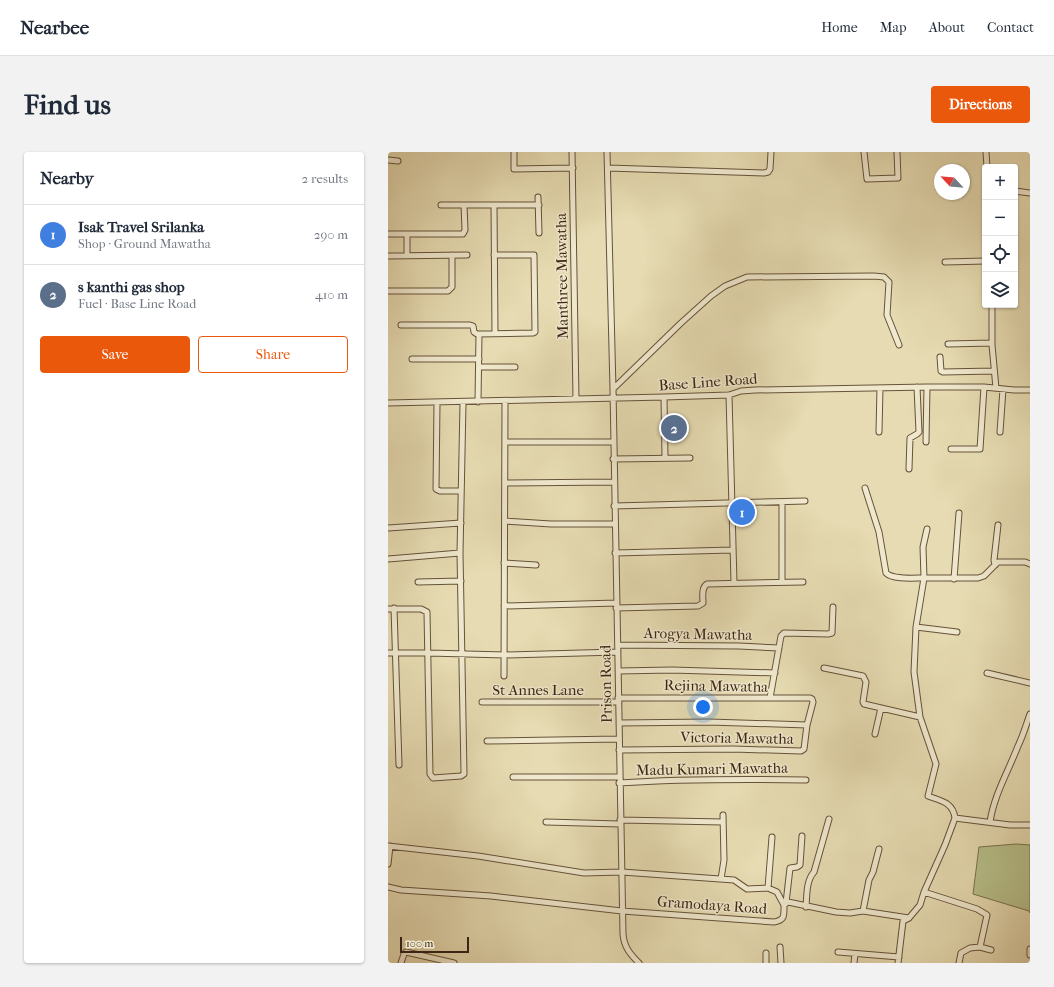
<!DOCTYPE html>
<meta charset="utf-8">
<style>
:root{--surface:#fff;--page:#f2f2f3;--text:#1f2937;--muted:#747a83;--line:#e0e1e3;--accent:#ea580c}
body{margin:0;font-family:"IM FELL French Canon",serif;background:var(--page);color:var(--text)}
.controls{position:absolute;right:12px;top:12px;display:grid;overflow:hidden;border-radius:4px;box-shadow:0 1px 3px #0004}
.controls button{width:36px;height:36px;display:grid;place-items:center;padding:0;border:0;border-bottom:1px solid var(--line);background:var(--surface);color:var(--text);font:20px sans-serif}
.compass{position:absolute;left:546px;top:12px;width:36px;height:36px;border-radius:50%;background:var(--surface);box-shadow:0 1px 3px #0004;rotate:296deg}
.scale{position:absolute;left:12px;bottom:10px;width:69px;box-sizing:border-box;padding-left:4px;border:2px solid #3c2512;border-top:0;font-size:11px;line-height:14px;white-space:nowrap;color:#3c2512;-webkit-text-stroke:3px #efe8cd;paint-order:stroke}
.you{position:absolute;left:315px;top:555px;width:14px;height:14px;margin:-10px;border:3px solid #fff;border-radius:50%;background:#1a73e8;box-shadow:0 0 0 6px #1a73e833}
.badge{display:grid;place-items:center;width:26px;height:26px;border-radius:50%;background:var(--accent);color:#fff;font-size:13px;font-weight:700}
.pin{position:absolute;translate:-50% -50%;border:2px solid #fff;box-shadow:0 1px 4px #0006}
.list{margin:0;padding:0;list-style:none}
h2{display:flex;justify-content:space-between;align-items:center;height:52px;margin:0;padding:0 16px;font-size:17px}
h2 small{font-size:13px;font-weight:400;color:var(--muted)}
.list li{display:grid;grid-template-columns:26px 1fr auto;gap:12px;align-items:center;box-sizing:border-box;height:60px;padding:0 16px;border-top:1px solid var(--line)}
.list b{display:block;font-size:15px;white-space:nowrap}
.list p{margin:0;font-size:13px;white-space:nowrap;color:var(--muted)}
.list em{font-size:13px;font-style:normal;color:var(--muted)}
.actions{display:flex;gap:8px;padding:12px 16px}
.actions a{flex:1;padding:9px 0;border:1px solid var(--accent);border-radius:4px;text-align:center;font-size:14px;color:var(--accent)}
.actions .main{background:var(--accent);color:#fff}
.icon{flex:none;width:22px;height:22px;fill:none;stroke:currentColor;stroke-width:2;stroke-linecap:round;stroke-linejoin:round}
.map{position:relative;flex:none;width:642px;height:811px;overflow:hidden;border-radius:4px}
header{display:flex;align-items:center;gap:24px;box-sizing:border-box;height:56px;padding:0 20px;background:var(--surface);border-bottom:1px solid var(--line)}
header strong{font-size:19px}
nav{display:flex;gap:22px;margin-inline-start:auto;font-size:14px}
.intro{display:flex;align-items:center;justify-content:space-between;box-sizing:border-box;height:96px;padding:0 24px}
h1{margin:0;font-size:28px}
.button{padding:10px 18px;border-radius:4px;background:var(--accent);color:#fff;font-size:14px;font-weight:700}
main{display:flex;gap:24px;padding:0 24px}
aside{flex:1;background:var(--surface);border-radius:4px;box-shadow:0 1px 3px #0004}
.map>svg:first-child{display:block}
.green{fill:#b7c08b;stroke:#7a724e}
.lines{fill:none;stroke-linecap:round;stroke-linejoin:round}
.minor-casing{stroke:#66523a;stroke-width:7}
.minor{stroke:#efe8cd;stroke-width:5}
.labels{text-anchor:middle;stroke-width:3;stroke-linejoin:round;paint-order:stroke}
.street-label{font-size:15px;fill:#3c2512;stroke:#efe8cd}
</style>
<header>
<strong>Nearbee</strong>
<nav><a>Home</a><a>Map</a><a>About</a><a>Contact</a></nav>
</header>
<div class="intro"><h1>Find us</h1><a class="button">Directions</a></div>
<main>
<aside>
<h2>Nearby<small>2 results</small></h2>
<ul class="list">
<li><span class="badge" style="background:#3f7fe0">1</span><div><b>Isak Travel Srilanka</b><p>Shop · Ground Mawatha</p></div><em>290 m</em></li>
<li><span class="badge" style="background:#5c6f8a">2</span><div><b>s kanthi gas shop</b><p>Fuel · Base Line Road</p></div><em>410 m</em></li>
</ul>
<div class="actions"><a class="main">Save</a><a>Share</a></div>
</aside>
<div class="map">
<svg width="642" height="811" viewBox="0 0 642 811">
<rect width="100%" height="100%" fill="#e6dbb2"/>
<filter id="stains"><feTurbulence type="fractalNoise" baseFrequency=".005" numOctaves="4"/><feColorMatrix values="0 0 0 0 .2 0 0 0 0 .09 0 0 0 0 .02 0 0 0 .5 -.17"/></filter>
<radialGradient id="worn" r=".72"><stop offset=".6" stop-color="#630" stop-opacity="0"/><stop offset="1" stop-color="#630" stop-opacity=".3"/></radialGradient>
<path class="green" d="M 628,692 L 642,693 L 642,761 L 641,759 L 585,742 L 591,695 Z"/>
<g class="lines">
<g class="minor-casing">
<path id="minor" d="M 126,0 L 126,17 L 185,16
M 184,0 L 188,247
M 219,0 L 225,237 L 235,782 C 236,795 242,802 251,811
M 476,0 L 479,27 L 510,26 L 509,0
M 598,0 L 599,15
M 0,8 L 10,9
M 220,16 L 376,21 L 380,20 L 382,17 L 383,0
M 627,39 L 642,41
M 150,45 L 151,81
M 53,53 L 151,53
M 106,53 L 107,181
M 0,82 L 75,82 L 77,78 L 76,53
M 19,82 L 19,103
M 0,104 L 79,103
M 557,110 L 597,109
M 0,139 L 60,139 L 64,135 L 64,103
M 604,153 L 604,193 L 608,236
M 13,173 L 82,173 L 85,174 L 86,180 L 89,182 L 145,181 L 147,180 L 146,103 L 106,103
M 560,192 L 604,191
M 552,205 L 553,219 L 555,220 L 606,219
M 24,207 L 91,207
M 91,215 L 127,215
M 225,237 L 293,171 L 323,144 L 337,134 L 359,125 L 486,124 L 496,125 L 501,130 L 499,163 L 511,193
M 341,243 L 346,431
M 276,245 L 277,306
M 90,250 L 91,182
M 0,251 L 276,245 L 341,243 L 353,239 L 367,238 L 539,235 L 596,235 L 626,238 L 642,238
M 49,251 L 48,337 L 52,339 L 73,339
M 491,280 L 492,236
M 612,280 L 615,237
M 117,290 L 225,290
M 538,290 L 539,235
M 563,297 L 592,297 L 596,235
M 225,307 L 302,306
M 521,317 L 522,286 L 529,282 L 531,280 L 529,235
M 117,331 L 226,330
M 477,336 L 491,380 L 498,421 C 505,428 526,426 536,426 L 535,395 L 539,377
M 226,354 L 417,349
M 117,369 L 163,372 L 227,372
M 0,376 L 73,371
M 227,401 L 345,398
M 0,407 L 72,401
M 116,411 L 148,413
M 607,413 L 606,408 L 610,373
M 566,427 L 571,361
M 30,430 L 73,429
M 394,430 L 394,350
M 116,454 L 229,451
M 6,456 L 11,613
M 228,456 L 310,454 L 315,451 C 315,445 313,436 319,432 L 415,430
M 0,457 L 33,457 L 39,460 L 42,622 L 45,626 L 73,624 L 76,622 L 72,401 L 75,251
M 528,475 L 569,480
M 230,493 L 351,494 L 391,496
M 0,501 L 40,501 L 117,503 L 230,500
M 436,516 L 475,524 L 478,530 L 475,550 L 476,552 L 532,565
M 230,519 L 284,518 L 387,521
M 599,521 L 642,531
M 116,524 L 117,250
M 230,546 L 422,546 L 424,547 L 425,550 L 419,573 L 416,597 L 413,599 L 345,597 L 231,598
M 382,546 L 393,484 L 396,481 L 440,482 L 444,481 L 445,455
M 94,550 L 231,550
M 231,571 L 321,570 L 419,573
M 487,582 L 493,556
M 99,589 L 231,587
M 125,625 L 231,625
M 231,631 C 294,627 355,627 418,628
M 567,666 C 565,650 553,649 540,644 L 548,612 L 532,565 L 526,520 L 528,475 L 536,426 L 590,426 L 596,424 L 610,410 L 637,410 L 642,412
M 232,668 L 335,670
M 158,670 L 232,672
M 602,670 C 606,643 620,620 630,594 C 635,584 638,573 642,562
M 0,694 L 90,704 L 196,721 L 234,720 L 346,728 L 359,737 L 380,736 L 389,740 L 396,753
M 0,712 L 2,694
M 333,727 L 336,708 L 335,663
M 0,735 L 13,738 L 103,744 L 234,759 L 386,770 C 397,768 396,764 396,753 L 400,750 L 448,760 L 462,761 L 475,759 L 521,766
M 380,736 L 384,685
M 536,740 L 589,757 L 599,763 L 592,795 L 603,798
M 398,751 L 402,716 L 409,715 L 412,713 L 414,684
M 418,755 C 419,743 418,729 426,720 L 441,667
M 475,759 L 481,728 L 485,720 L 491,697
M 392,795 L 393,811
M 642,797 L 642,803
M 450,800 L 511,805
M 378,801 L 378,811
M 13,811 L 16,802 L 18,800 L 66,811
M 466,811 L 467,802
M 510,811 L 515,769 L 521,766 L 532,753 L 536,740 L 557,693 L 567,666 L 622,673 L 642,673
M 571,811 L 573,801 L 582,796 L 592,795"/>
</g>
<use href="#minor" class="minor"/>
</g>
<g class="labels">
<g class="street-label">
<text transform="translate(174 124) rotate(-91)" y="5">Manthree Mawatha</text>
<text transform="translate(320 230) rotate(-4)" y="5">Base Line Road</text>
<text transform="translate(310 482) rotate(1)" y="5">Arogya Mawatha</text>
<text transform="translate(218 532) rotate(-91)" y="5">Prison Road</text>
<text transform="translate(328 534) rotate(1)" y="5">Rejina Mawatha</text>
<text x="150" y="543">St Annes Lane</text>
<text transform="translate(349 586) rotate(1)" y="5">Victoria Mawatha</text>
<text transform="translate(324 617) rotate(-1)" y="5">Madu Kumari Mawatha</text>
<text transform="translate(324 753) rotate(4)" y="5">Gramodaya Road</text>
</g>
</g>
<rect width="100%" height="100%" filter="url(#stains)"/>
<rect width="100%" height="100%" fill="url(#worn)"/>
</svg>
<div class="controls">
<button>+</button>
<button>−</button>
<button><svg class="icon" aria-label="locate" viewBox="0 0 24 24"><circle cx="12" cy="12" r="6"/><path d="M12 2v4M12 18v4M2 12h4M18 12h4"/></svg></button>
<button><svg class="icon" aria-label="layers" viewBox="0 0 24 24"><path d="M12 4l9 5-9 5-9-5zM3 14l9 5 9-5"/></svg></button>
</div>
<svg class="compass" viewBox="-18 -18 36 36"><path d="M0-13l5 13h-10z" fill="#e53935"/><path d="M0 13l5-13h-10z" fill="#747a83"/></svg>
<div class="scale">100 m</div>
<div class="you"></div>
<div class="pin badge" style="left:354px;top:360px;background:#3f7fe0">1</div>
<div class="pin badge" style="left:286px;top:276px;background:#5c6f8a">2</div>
</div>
</main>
